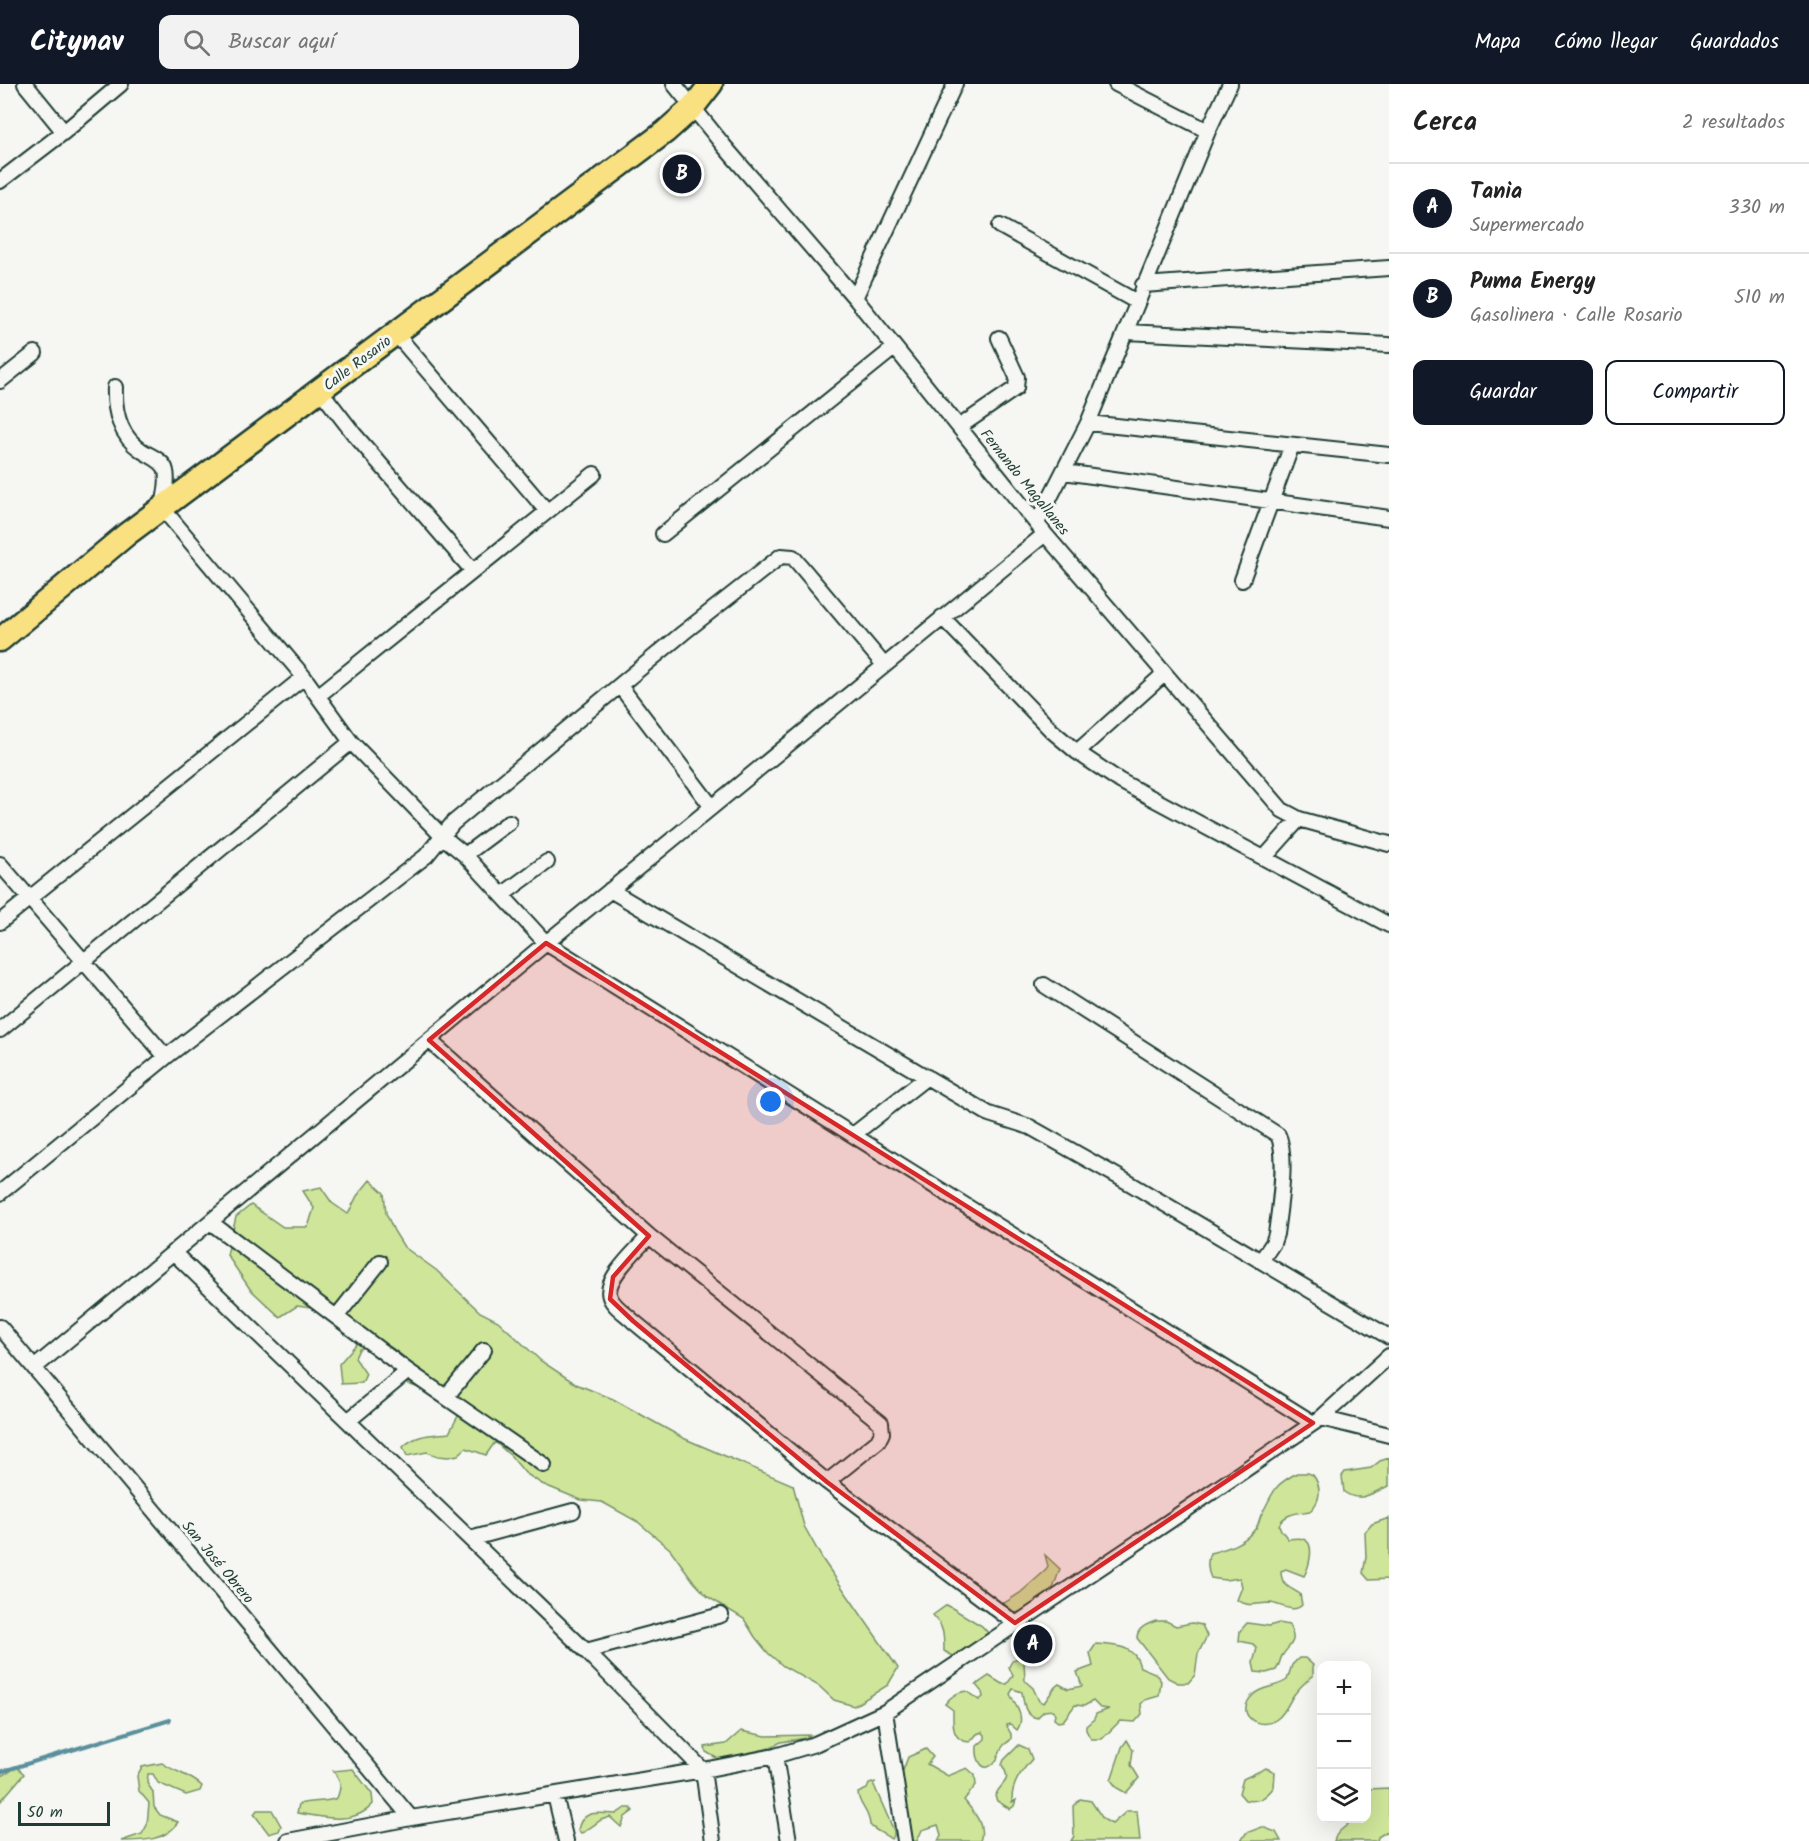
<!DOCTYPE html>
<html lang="es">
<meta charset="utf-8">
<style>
:root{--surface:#fff;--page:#f2f2f2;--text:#222;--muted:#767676;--line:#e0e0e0;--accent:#111827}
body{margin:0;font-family:Kalam,sans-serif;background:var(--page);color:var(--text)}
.controls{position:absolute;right:18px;bottom:18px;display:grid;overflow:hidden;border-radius:12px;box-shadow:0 6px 24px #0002}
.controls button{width:54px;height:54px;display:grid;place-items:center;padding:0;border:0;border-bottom:2px solid var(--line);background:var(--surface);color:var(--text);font:30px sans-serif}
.scale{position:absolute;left:18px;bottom:15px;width:92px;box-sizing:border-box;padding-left:6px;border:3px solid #1f3d34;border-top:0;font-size:16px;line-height:21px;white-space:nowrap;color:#1f3d34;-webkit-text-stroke:4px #f6f6f2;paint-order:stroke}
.you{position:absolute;left:771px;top:1018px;width:21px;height:21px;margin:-15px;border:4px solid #fff;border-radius:50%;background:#1a73e8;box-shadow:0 0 0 9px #1a73e833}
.badge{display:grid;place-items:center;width:39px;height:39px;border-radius:50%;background:var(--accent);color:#fff;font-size:20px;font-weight:700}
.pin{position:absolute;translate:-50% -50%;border:3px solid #fff;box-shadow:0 2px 6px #0006}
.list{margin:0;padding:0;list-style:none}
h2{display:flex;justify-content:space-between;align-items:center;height:78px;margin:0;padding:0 24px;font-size:26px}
h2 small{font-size:20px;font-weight:400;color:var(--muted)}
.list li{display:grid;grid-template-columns:39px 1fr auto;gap:18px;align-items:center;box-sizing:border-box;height:90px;padding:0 24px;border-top:2px solid var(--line)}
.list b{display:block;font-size:22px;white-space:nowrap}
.list p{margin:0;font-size:20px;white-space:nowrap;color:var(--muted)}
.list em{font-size:20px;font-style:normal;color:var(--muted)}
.actions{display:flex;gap:12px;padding:18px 24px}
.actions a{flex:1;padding:14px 0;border:2px solid var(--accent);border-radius:12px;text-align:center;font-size:21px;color:var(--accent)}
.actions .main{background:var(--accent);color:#fff}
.icon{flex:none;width:33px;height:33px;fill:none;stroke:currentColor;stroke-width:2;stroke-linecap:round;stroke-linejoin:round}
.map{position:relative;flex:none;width:1389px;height:1757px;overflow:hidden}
header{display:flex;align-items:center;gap:36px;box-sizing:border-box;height:84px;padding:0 30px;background:var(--accent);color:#fff}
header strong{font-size:28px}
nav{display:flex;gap:33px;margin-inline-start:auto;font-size:21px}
.search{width:420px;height:54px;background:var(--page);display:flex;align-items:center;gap:15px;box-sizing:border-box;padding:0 21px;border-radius:12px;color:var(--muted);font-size:22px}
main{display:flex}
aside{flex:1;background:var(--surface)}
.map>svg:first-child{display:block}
.green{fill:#cee59a;stroke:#769167;stroke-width:1.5}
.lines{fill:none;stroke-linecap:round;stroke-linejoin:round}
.stream{stroke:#5a909c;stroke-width:4}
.minor-casing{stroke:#1f3d34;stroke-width:18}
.primary-casing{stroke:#1f3d34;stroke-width:27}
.minor{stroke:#f6f6f2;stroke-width:14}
.primary{stroke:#f9e181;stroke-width:22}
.marked{fill:#d62828;fill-opacity:0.2;stroke:#d62828;stroke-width:4.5;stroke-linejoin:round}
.labels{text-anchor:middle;stroke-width:6;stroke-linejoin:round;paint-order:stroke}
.street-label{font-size:15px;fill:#1f3d34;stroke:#f6f6f2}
</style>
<header>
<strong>Citynav</strong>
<div class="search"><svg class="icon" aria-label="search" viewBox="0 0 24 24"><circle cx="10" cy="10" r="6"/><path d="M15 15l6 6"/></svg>Buscar aquí</div>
<nav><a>Mapa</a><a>Cómo llegar</a><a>Guardados</a></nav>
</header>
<main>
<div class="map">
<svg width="1389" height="1757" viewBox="0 0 1389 1757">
<rect width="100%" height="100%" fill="#f6f6f2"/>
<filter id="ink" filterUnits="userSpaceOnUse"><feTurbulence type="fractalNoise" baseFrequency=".0167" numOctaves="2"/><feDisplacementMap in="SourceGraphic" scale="12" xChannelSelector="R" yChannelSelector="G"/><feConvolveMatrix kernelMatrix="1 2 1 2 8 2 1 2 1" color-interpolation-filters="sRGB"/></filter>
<g filter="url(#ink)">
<path class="green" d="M 370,1096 L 384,1109 L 386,1129 L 394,1147 L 404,1163 L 436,1186 L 480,1228 L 498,1237 L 541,1277 L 576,1300 L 613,1315 L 683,1354 L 793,1401 L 804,1442 L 823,1476 L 898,1584 L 888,1601 L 854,1622 L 834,1616 L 819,1602 L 783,1582 L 768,1569 L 755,1553 L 744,1535 L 708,1513 L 694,1498 L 670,1465 L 638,1438 L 602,1418 L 581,1416 L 542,1400 L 525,1389 L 511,1372 L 495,1358 L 486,1371 L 466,1364 L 458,1371 L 448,1373 L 438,1372 L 427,1368 L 407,1372 L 403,1363 C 416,1350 432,1351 449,1349 L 458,1332 L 456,1321 L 428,1307 L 399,1297 L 392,1289 L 404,1273 C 384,1257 384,1258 359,1265 L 355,1274 L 366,1290 L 362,1299 L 341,1300 L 339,1280 L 358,1258 L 359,1248 L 333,1227 L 297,1222 L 280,1233 L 250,1205 L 227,1171 L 236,1133 L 251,1121 L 283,1143 L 308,1143 L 314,1124 L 303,1107 L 321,1103 L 332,1119 L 348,1130 L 357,1112 Z
M 1389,1374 L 1389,1402 C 1373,1408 1361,1420 1344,1408 L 1342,1392 L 1345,1388 L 1371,1384 L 1380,1377 Z
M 1297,1389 L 1308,1389 L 1313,1391 C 1322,1403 1321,1417 1310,1427 C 1299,1429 1284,1429 1279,1441 L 1281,1446 L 1288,1455 C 1293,1455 1299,1453 1303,1455 C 1317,1459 1308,1485 1304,1492 L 1286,1485 L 1281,1487 C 1281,1502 1290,1503 1300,1510 L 1302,1521 C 1293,1530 1281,1520 1270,1519 C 1258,1519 1248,1524 1237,1516 L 1242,1503 L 1240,1494 L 1225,1496 L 1211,1494 C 1207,1486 1207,1476 1210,1469 C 1227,1465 1245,1459 1256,1444 C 1259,1440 1259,1435 1261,1431 C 1275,1407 1271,1403 1297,1389 Z
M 1389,1434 L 1389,1495 L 1369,1496 L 1363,1489 L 1366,1473 L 1365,1448 L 1372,1440 Z
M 1045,1471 L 1060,1485 L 1051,1510 L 1026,1526 L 1016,1529 L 1000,1528 L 989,1515 L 1003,1520 L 1020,1509 L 1046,1486 L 1048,1482 Z
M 947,1521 L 982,1542 L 989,1550 L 962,1577 L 944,1567 C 944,1552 944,1542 933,1531 Z
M 1156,1537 L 1166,1537 L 1176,1542 L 1192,1539 L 1202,1541 L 1207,1552 L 1198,1570 L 1195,1591 L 1188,1599 L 1178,1599 L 1168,1594 L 1137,1554 C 1137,1544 1147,1540 1156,1537 Z
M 1247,1539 L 1269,1542 L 1279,1539 L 1289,1541 C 1298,1559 1291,1558 1282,1572 C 1279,1577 1280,1581 1276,1586 L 1266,1589 L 1255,1588 L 1253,1579 L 1257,1564 L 1253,1560 L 1239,1557 L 1240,1547 Z
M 1096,1560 C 1115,1561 1135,1561 1140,1583 L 1155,1589 L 1161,1597 L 1159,1612 L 1145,1616 L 1141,1620 L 1142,1630 L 1135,1638 L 1120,1637 L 1102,1655 L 1091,1655 L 1086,1646 L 1086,1642 L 1094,1635 L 1096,1630 L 1109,1625 L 1100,1624 L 1093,1617 L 1084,1622 L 1075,1621 L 1063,1637 L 1058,1638 L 1054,1635 L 1055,1630 L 1053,1626 L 1044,1627 L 1037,1634 C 1024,1631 1024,1620 1022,1608 L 1013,1605 L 1010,1610 C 1016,1622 1026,1634 1017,1646 L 1010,1640 L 1006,1641 L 1011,1650 L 1011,1655 C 1009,1658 1006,1659 1004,1661 C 999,1666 1000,1674 994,1679 C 981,1692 976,1672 977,1662 L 985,1655 L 985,1651 L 982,1648 L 977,1650 L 970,1658 C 951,1657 953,1640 953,1626 L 945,1620 C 950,1613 958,1608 966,1607 L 979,1616 L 983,1613 L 982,1608 L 976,1601 L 989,1592 L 1002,1600 L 1007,1600 L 1013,1592 L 1009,1583 C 1012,1575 1017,1572 1024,1577 L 1025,1597 L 1033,1604 L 1039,1617 L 1044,1619 L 1055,1603 L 1059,1600 L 1068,1605 L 1082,1602 L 1077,1588 L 1093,1582 L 1090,1569 Z
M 1299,1574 L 1305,1574 L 1313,1581 L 1313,1592 C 1305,1598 1299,1604 1293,1612 C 1288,1620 1285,1629 1277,1635 C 1259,1648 1233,1630 1253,1611 C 1261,1602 1276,1604 1287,1596 L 1292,1581 Z
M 741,1647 L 766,1652 L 810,1651 L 806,1654 L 781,1658 L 752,1672 L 720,1676 L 706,1668 L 705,1663 L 726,1660 Z
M 1127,1656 L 1133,1666 L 1131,1681 L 1139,1694 L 1126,1709 L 1117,1704 L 1111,1696 L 1122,1663 Z
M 1019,1661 L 1028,1665 L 1032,1675 C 1021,1688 1011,1700 1012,1718 L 1016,1716 L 1014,1722 L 1010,1725 L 997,1717 L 995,1712 C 1002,1696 1013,1699 1002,1681 L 1004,1676 Z
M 926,1665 L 933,1673 L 927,1680 L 948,1692 L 967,1684 L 975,1691 L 976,1701 L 964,1716 C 974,1728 986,1741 980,1757 L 938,1757 L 941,1751 L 938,1741 L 922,1746 L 917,1757 L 906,1757 L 904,1747 L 910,1739 L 906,1720 L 900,1713 L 901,1692 L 908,1673 Z
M 162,1679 C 175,1688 190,1691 202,1702 L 200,1707 L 186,1711 L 158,1699 L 153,1690 L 148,1690 L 147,1699 L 153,1708 L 154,1723 L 160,1731 L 178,1738 C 167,1757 142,1757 121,1757 L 142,1750 L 147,1741 L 149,1719 L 139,1707 L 137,1692 L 142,1683 Z
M 17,1683 L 24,1690 L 0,1718 L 0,1693 Z
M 1266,1684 L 1275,1688 L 1274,1703 C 1266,1713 1259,1719 1245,1716 L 1239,1709 L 1243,1695 Z
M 353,1685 L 372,1710 L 373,1720 C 354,1742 322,1733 297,1729 L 299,1720 C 312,1716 325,1719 337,1714 C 342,1702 341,1696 333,1687 Z
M 876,1698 L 873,1699 L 894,1747 L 894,1752 L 891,1755 C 884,1749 876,1748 870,1741 C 869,1726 859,1722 858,1709 L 867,1705 L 869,1700 Z
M 1389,1704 L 1389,1746 L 1378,1753 L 1377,1757 L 1334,1757 C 1337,1745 1347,1744 1352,1735 L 1366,1734 L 1367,1705 Z
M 1080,1715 L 1091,1717 L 1103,1735 L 1112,1740 L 1127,1727 L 1137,1727 L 1140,1757 L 1071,1757 L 1074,1752 L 1073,1722 Z
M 625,1724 L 631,1724 L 633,1727 L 625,1733 L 621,1743 L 610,1733 L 601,1736 L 584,1748 L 581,1749 L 578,1746 C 582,1724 600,1730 616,1730 Z
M 257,1726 L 272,1726 L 281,1742 L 279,1747 L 269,1750 L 254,1730 Z
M 1262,1743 L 1276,1748 L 1281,1757 L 1241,1757 L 1246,1749 Z"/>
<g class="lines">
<path class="stream" d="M 0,1688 L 170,1636"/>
<g class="minor-casing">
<path id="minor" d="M 25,0 L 64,48
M 674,0 L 724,62 L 855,214 L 1045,450 L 1282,726 L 1299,735 L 1389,760
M 1116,0 L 1208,47
M 0,97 L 64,48 L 121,0
M 1000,142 L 1137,218
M 1143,201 L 1389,184
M 855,214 L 955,0
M 1126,248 L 1389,261
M 396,250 L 546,426
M 0,297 L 35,269
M 115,303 C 114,327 120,352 141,366 C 149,372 164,376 166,387 C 169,398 164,413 163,425 L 304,593 L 351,658 L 442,752 L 465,771 L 546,859 L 1313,1339
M 320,306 L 354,350 L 473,487
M 1088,339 L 1389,371
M 959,343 L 1016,304 L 1017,293 L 999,254
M 1064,388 L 1389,434
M 1037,439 L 1088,339 L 1208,47 L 1230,0
M 663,450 L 894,264
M 1242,496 L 1292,361
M 942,533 L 1052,647 L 1077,668 L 1120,697 L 1389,841
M 620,602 L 712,723
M 319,611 L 594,390
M 1077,668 L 1164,590
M 465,771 L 509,738
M 1265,773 L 1299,735
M 0,780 L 166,973
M 610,806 L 989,1030 L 1030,1043 L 1131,1100 L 1389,1253
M 502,811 L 547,778
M 0,838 L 304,593
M 1044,901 L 1278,1051 C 1288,1071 1279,1127 1276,1150 L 1273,1159 L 1261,1177
M 0,946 L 351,658
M 429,956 L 649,1152 L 881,1339 L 882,1349 L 878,1357 L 827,1398
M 853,1051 L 927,993
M 0,1109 L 166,973 L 426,772 L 453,739 L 683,549 L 781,472 L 793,473 L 884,581
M 210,1138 L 408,1287 L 544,1381
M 649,1152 C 638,1165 603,1195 610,1213 C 613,1222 626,1230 633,1237 L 827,1398 L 1015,1539
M 173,1168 L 586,1567 L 703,1686 L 713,1757
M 337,1232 L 380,1178
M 0,1243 L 411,1734
M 34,1284 L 546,859 L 1045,450
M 446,1313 L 484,1266
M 1321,1334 L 1389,1351
M 348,1337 L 408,1287
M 470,1455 L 573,1427
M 586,1567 L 721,1531
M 885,1628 L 905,1757
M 775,1672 L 789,1757
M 555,1711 L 566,1757
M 288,1757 L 411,1734 L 703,1686 L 775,1672 L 815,1660 L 885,1628 L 1171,1436 L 1321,1334 L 1389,1272"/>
</g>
<g class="primary-casing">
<path id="primary" d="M 0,556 L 127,450 L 665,48 L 693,23 L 711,0"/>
</g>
<use href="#minor" class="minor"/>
<use href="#primary" class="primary"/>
</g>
</g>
<path class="marked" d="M 546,859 L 1313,1339 L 1015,1539 L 827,1398 L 633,1237 L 610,1215 L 613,1193 L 649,1152 L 429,956 Z"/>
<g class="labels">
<g class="street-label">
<text transform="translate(357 279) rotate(-37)" y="5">Calle Rosario</text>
<text transform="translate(1025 398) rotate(51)" y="5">Fernando Magallanes</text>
<text transform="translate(218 1478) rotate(50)" y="5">San José Obrero</text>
</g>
</g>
</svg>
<div class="controls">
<button>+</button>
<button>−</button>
<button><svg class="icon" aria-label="layers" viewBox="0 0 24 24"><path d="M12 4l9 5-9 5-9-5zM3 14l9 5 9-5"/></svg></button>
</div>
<div class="scale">50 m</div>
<div class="you"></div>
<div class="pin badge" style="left:1033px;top:1560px">A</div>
<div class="pin badge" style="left:682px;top:90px">B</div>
</div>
<aside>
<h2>Cerca<small>2 resultados</small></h2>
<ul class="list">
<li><span class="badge">A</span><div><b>Tania</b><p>Supermercado</p></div><em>330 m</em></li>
<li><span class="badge">B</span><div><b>Puma Energy</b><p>Gasolinera · Calle Rosario</p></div><em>510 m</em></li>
</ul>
<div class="actions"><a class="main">Guardar</a><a>Compartir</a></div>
</aside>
</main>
